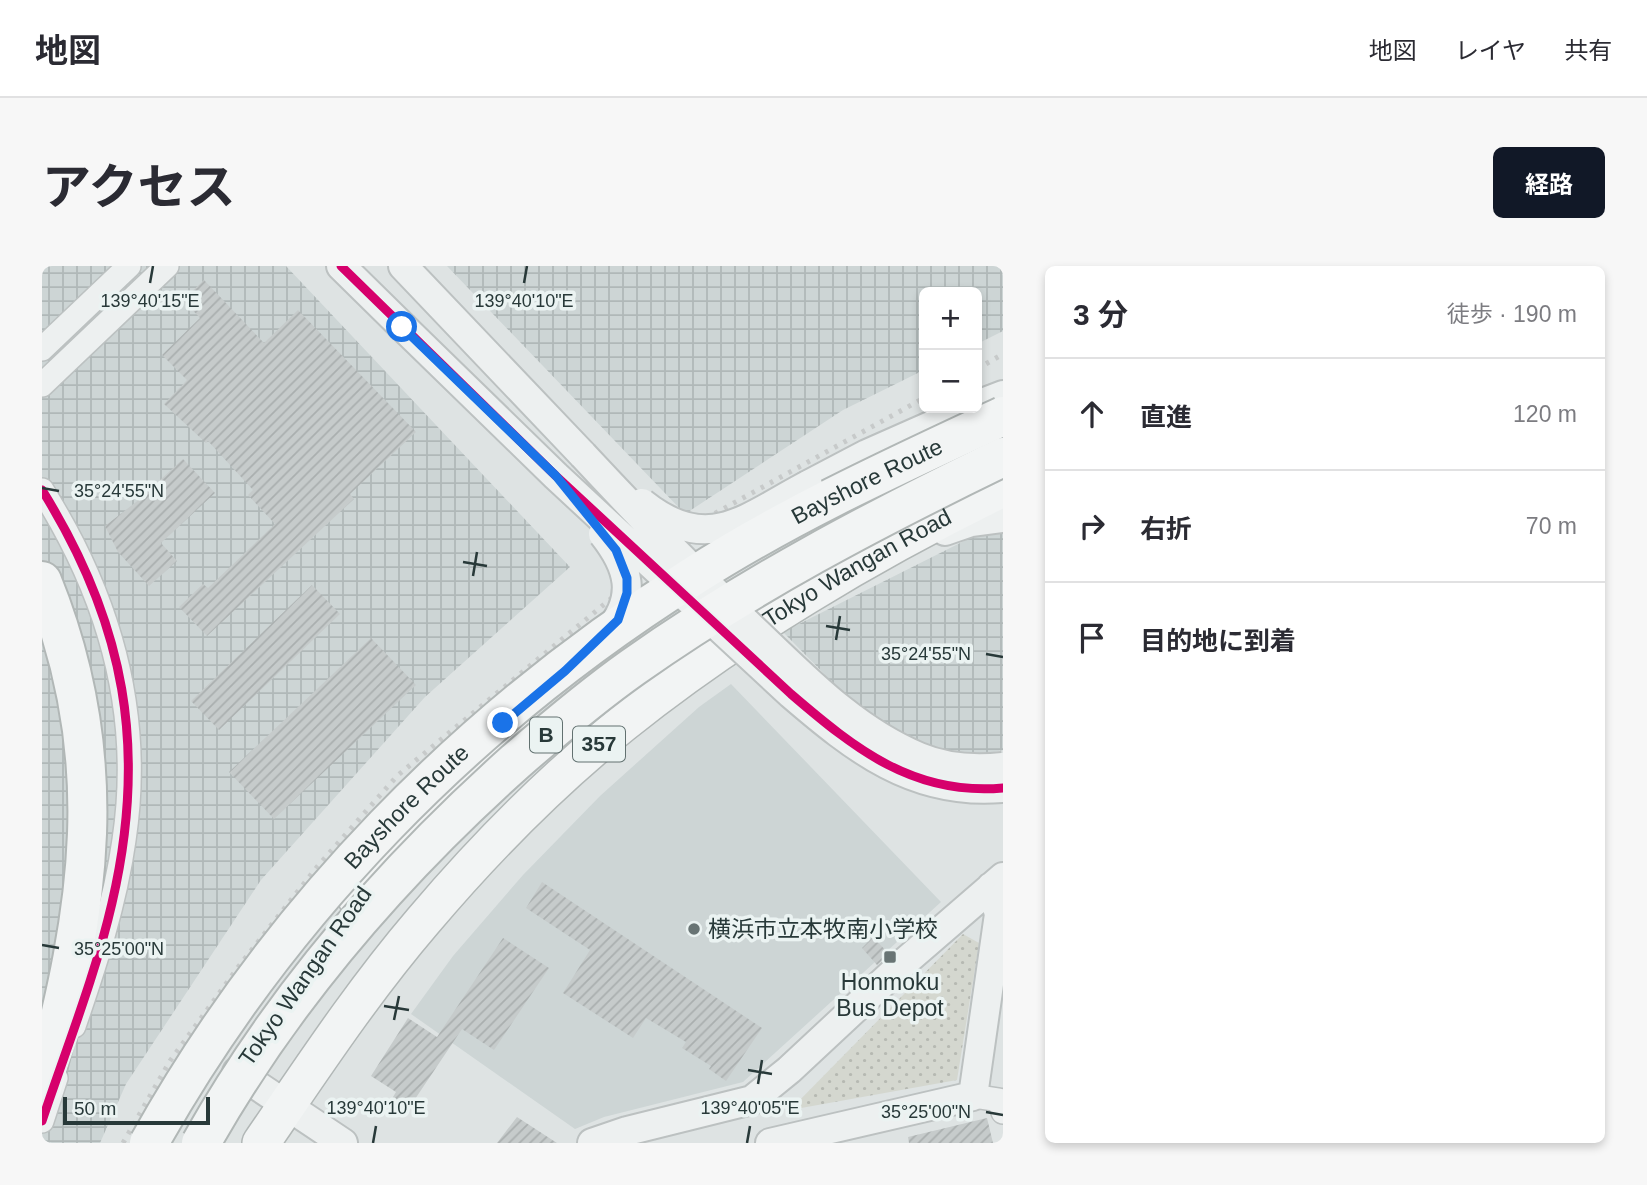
<!DOCTYPE html>
<html lang="ja">
<meta charset="utf-8">
<style>
:root{--surface:#fff;--page:#f7f7f7;--text:#2b2b33;--muted:#7c7c81;--line:#e1e1e2;--accent:#111827}
body{margin:0;font-family:Helvetica,"Noto Sans JP",sans-serif;background:var(--page);color:var(--text)}
.controls{position:absolute;right:21px;top:21px;display:grid;overflow:hidden;border-radius:10px;box-shadow:0 4px 10px #0003}
.controls button{width:63px;height:63px;display:grid;place-items:center;padding:0;border:0;border-bottom:2px solid var(--line);background:var(--surface);color:var(--text);font:35px sans-serif}
.scale{position:absolute;left:21px;bottom:18px;width:147px;box-sizing:border-box;padding-left:7px;border:4px solid #283939;border-top:0;font-size:19px;line-height:24px;white-space:nowrap;color:#283939;-webkit-text-stroke:5px #ebf3f2;paint-order:stroke}
.stop{position:absolute;width:21px;height:21px;margin:-16px;border:5px solid #1a73e8;border-radius:50%;background:#fff}
.stop.end{background:#1a73e8;border-color:#fff;box-shadow:0 2px 7px #0008}
.list{margin:0;padding:0;list-style:none}
h2{display:flex;justify-content:space-between;align-items:center;height:91px;margin:0;padding:0 28px;font-size:30px}
h2 small{font-size:23px;font-weight:400;color:var(--muted)}
.list li{display:grid;grid-template-columns:46px 1fr auto;gap:21px;align-items:center;box-sizing:border-box;height:112px;padding:0 28px;border-top:2px solid var(--line)}
.list b{display:block;font-size:26px;white-space:nowrap}
.list em{font-size:23px;font-style:normal;color:var(--muted)}
.icon{flex:none;width:38px;height:38px;fill:none;stroke:currentColor;stroke-width:2;stroke-linecap:round;stroke-linejoin:round}
.map{position:relative;flex:none;width:961px;height:877px;overflow:hidden;border-radius:10px}
header{display:flex;align-items:center;gap:42px;box-sizing:border-box;height:98px;padding:0 35px;background:var(--surface);border-bottom:2px solid var(--line)}
header strong{font-size:33px}
nav{display:flex;gap:38px;margin-inline-start:auto;font-size:24px}
.intro{display:flex;align-items:center;justify-content:space-between;box-sizing:border-box;height:168px;padding:0 42px}
h1{margin:0;font-size:49px}
.button{padding:18px 32px;border-radius:10px;background:var(--accent);color:#fff;font-size:24px;font-weight:700}
main{display:flex;gap:42px;padding:0 42px}
aside{flex:1;background:var(--surface);border-radius:10px;box-shadow:0 4px 10px #0003}
.map>svg:first-child{display:block}
.built{fill:#cdd5d5}
.industrial{fill:url(#industrial-grid)}
.grass{fill:url(#grass-dots)}
.building{fill:url(#building-hatch)}
.lines{fill:none;stroke-linecap:round;stroke-linejoin:round}
.minor-casing{stroke:#bcc1c1;stroke-width:26}
.tertiary-casing{stroke:#bcc1c1;stroke-width:32}
.trunk-casing{stroke:#b1b7b6;stroke-width:40}
.motorway-casing{stroke:#b1b7b6;stroke-width:42}
.minor{stroke:#edf0f0;stroke-width:23}
.tertiary{stroke:#edf0f0;stroke-width:28}
.trunk{stroke:#f2f4f4;stroke-width:37}
.motorway{stroke:#f2f4f4;stroke-width:38}
.rail{stroke:#c7caca;stroke-width:5;stroke-dasharray:3.5 7;stroke-linecap:butt}
.tertiary-bridge-casing{stroke:#bcc1c1;stroke-width:32;stroke-linecap:butt}
.motorway-bridge-casing{stroke:#b1b7b6;stroke-width:42;stroke-linecap:butt}
.tertiary-bridge{stroke:#edf0f0;stroke-width:28}
.motorway-bridge{stroke:#f2f4f4;stroke-width:38}
.cycleway-casing{stroke:#ebf3f2;stroke-width:13}
.cycleway{stroke:#d6006c;stroke-width:9}
.route{stroke:#1a73e8;stroke-width:9}
.ticks{fill:none;stroke:#283939;stroke-width:2.5}
.poi-dot{fill:#687474;stroke:#ebf3f2;stroke-width:2.5}
.labels{text-anchor:middle;stroke-width:7;stroke-linejoin:round;paint-order:stroke}
.shield{fill:#ebf3f2;stroke:#627170;stroke-width:2}
.shield-label{font-size:21px;font-weight:bold;fill:#283939}
.street-label{font-size:23px;fill:#283939;stroke:#ebf3f2}
.poi-label{font-size:23px;fill:#283939;stroke:#ebf3f2;text-anchor:start}
.ticks-label{font-size:18px;text-anchor:middle;fill:#283939;stroke:#ebf3f2;stroke-width:7;stroke-linejoin:round;paint-order:stroke}
</style>
<header>
<strong>地図</strong>
<nav><a>地図</a><a>レイヤ</a><a>共有</a></nav>
</header>
<div class="intro"><h1>アクセス</h1><a class="button">経路</a></div>
<main>
<div class="map">
<svg width="961" height="877" viewBox="0 0 961 877">
<defs>
<pattern id="industrial-grid" width="8" height="8" patternUnits="userSpaceOnUse" patternTransform="scale(1.75)"><rect width="8" height="8" fill="#cdd5d5"/><path d="M0 4h8M4 0v8" fill="none" stroke="#b0b8b8"/></pattern>
<pattern id="grass-dots" width="8" height="8" patternUnits="userSpaceOnUse" patternTransform="scale(1.75)"><rect width="8" height="8" fill="#d4d7cf"/><path d="M2 2h.1M6 6h.1" fill="none" stroke="#b6b9b2" stroke-width="1.8" stroke-linecap="round"/></pattern>
<pattern id="building-hatch" width="6" height="6" patternUnits="userSpaceOnUse" patternTransform="scale(1.75)"><rect width="6" height="6" fill="#c6cbcb"/><path d="M-1 1l2-2M0 6l6-6M5 7l2-2" fill="none" stroke="#aaafaf"/></pattern>
</defs>
<rect width="100%" height="100%" fill="#dee3e3"/>
<path class="built" d="M 689,418 L 899,636 L 701,816 L 562,851 L 533,863 L 369,748 L 411,690 L 481,609 L 558,530 L 657,441 Z"/>
<path class="industrial" d="M 0,0 L 244,0 L 528,301 L 383,431 L 219,614 L 84,818 L 58,877 L 0,877 Z
M 405,0 L 961,0 L 961,65 L 935,78 L 935,26 L 882,26 L 882,104 L 801,144 L 643,248 Z
M 961,267 L 961,484 L 943,488 L 899,486 L 843,461 L 799,425 L 741,366 L 930,271 Z"/>
<path class="grass" d="M 921,668 L 937,677 L 915,814 L 748,844 Z"/>
<path class="building" d="M 162,14 L 222,77 L 256,44 L 374,166 L 308,228 L 312,233 L 165,370 L 137,341 L 161,318 L 166,322 L 233,258 L 206,229 L 211,224 L 166,175 L 164,177 L 122,138 L 145,114 L 120,89 L 158,52 L 141,34 Z
M 141,193 L 173,227 L 119,277 L 135,295 L 107,320 L 76,286 L 63,260 L 94,236 Z
M 270,319 L 298,348 L 177,464 L 149,435 Z
M 329,372 L 374,419 L 232,553 L 187,506 Z
M 500,616 L 720,762 L 684,815 L 667,803 L 669,800 L 640,782 L 644,776 L 604,752 L 591,772 L 521,727 L 548,684 L 484,642 Z
M 831,671 L 847,688 L 835,699 L 820,682 Z
M 461,672 L 507,702 L 452,784 L 420,763 L 361,851 L 345,841 L 354,826 L 329,810 L 366,752 L 395,771 Z
M 475,851 L 515,877 L 455,877 Z
M 945,852 L 951,877 L 867,877 L 866,871 Z"/>
<g class="lines">
<g class="minor-casing">
<path id="minor" d="M 0,83 L 87,0
M 0,119 L 125,0
M 0,224 C 67,330 101,448 82,574 C 73,638 53,699 32,760
M 931,830 L 957,834 L 961,846
M 0,855 L 14,812"/>
</g>
<g class="tertiary-casing">
<path id="tertiary" d="M 299,0 L 361,61
M 361,0 L 541,189
M 935,139 L 961,129
M 766,219 L 825,188 L 929,142
M 903,265 L 929,256 L 961,252
M 195,806 L 301,877
M 550,877 L 585,865 L 710,834 L 747,804 L 865,694 L 961,611
M 728,877 L 931,830 L 957,648 L 949,621"/>
</g>
<g class="trunk-casing">
<g id="trunk">
<path d="M 315,633 L 357,579 L 475,461"/>
<path id="s1" d="M 219,877 C 271,801 321,725 381,655 C 441,584 507,517 580,458 C 693,367 830,286 961,222"/>
</g>
</g>
<g class="motorway-casing">
<path id="motorway" d="M 0,315 C 72,492 48,643 0,822"/>
</g>
<use href="#minor" class="minor"/>
<use href="#tertiary" class="tertiary"/>
<use href="#trunk" class="trunk"/>
<use href="#motorway" class="motorway"/>
<path class="rail" d="M 935,103 L 961,88
M 81,877 L 128,795 L 197,700 L 275,601 L 355,510 L 670,249 L 882,132"/>
<g class="tertiary-bridge-casing">
<path id="tertiary-bridge" d="M 361,61 L 514,210 L 749,428 C 813,483 872,530 961,522
M 541,189 C 596,248 651,305 709,361 C 761,410 810,463 877,491 C 903,502 933,504 961,501
M 600,237 C 666,290 703,252 766,219
M 561,268 C 587,301 596,331 566,366"/>
</g>
<g class="motorway-bridge-casing">
<g id="motorway-bridge">
<path id="s2" d="M 107,877 C 236,646 426,452 650,311 C 748,248 856,199 961,150"/>
<path d="M 159,877 C 240,733 350,606 473,496 C 511,463 550,430 591,401 C 707,319 833,253 961,191"/>
</g>
</g>
<use href="#tertiary-bridge" class="tertiary-bridge"/>
<use href="#motorway-bridge" class="motorway-bridge"/>
<g class="cycleway-casing">
<path id="cycleway" d="M 299,0 L 514,210 L 749,428 C 813,483 872,530 961,522
M 0,224 C 83,357 106,483 70,637 C 53,711 24,783 0,855"/>
</g>
<use href="#cycleway" class="cycleway"/>
</g>
<g class="lines">
<path class="route" d="M 360,61 L 514,210 L 574,284 L 585,312 L 585,327 L 576,354 L 523,405 L 461,457"/>
</g>
<path class="ticks" d="M 108,17 L 111,0M 482,17 L 485,0M 0,222 L 17,225M 421,296 L 445,300M 431,310 L 435,286M 784,360 L 808,364M 794,374 L 798,350M 944,388 L 961,391M 0,679 L 17,682M 342,740 L 367,744M 352,754 L 357,730M 706,804 L 730,808M 716,818 L 720,794M 944,846 L 961,849M 331,877 L 334,860M 705,877 L 708,860"/>
<g class="poi-dot">
<circle cx="652" cy="663" r="7"/>
<rect x="841" y="684" width="14" height="14" rx="3.5"/>
</g>
<g class="labels">
<g class="shield">
<rect x="488" y="451.5" width="32" height="35" rx="5"/>
<rect x="531" y="460.5" width="52" height="35" rx="5"/>
</g>
<g class="shield-label">
<text x="504" y="476">B</text>
<text x="557" y="485">357</text>
</g>
<g class="street-label">
<text dy="8" stroke="none"><textPath href="#s2" startOffset="992">Bayshore Route</textPath></text>
<text dy="8" stroke="none"><textPath href="#s1" startOffset="838">Tokyo Wangan Road</textPath></text>
<text dy="8" stroke="none"><textPath href="#s2" startOffset="425">Bayshore Route</textPath></text>
<text transform="translate(263 710) rotate(-55)" y="8">Tokyo Wangan Road</text>
</g>
<g class="poi-label">
<text x="666" y="671">横浜市立本牧南小学校</text>
<text x="848" y="724" text-anchor="middle">Honmoku<tspan x="848" dy="26">Bus Depot</tspan></text>
</g>
</g>
<g class="ticks-label">
<text x="108" y="41">139°40'15"E</text>
<text x="482" y="41">139°40'10"E</text>
<text x="77" y="231">35°24'55"N</text>
<text x="884" y="394">35°24'55"N</text>
<text x="77" y="689">35°25'00"N</text>
<text x="334" y="848">139°40'10"E</text>
<text x="708" y="848">139°40'05"E</text>
<text x="884" y="852">35°25'00"N</text>
</g>
</svg>
<div class="controls">
<button>+</button>
<button>−</button>
</div>
<div class="scale">50 m</div>
<div class="stop" style="left:360px;top:61px"></div>
<div class="stop end" style="left:461px;top:457px"></div>
</div>
<aside>
<h2>3 分<small>徒歩 · 190 m</small></h2>
<ul class="list">
<li><svg class="icon" aria-label="ahead" viewBox="0 0 24 24"><path d="M12 20V5M6 11l6-6 6 6"/></svg><div><b>直進</b></div><em>120 m</em></li>
<li><svg class="icon" aria-label="right" viewBox="0 0 24 24"><path d="M7 20v-9h11M14 6l5 5-5 5"/></svg><div><b>右折</b></div><em>70 m</em></li>
<li><svg class="icon" aria-label="arrive" viewBox="0 0 24 24"><path d="M6 21V4h12l-3 4 3 4H6"/></svg><div><b>目的地に到着</b></div></li>
</ul>
</aside>
</main>
